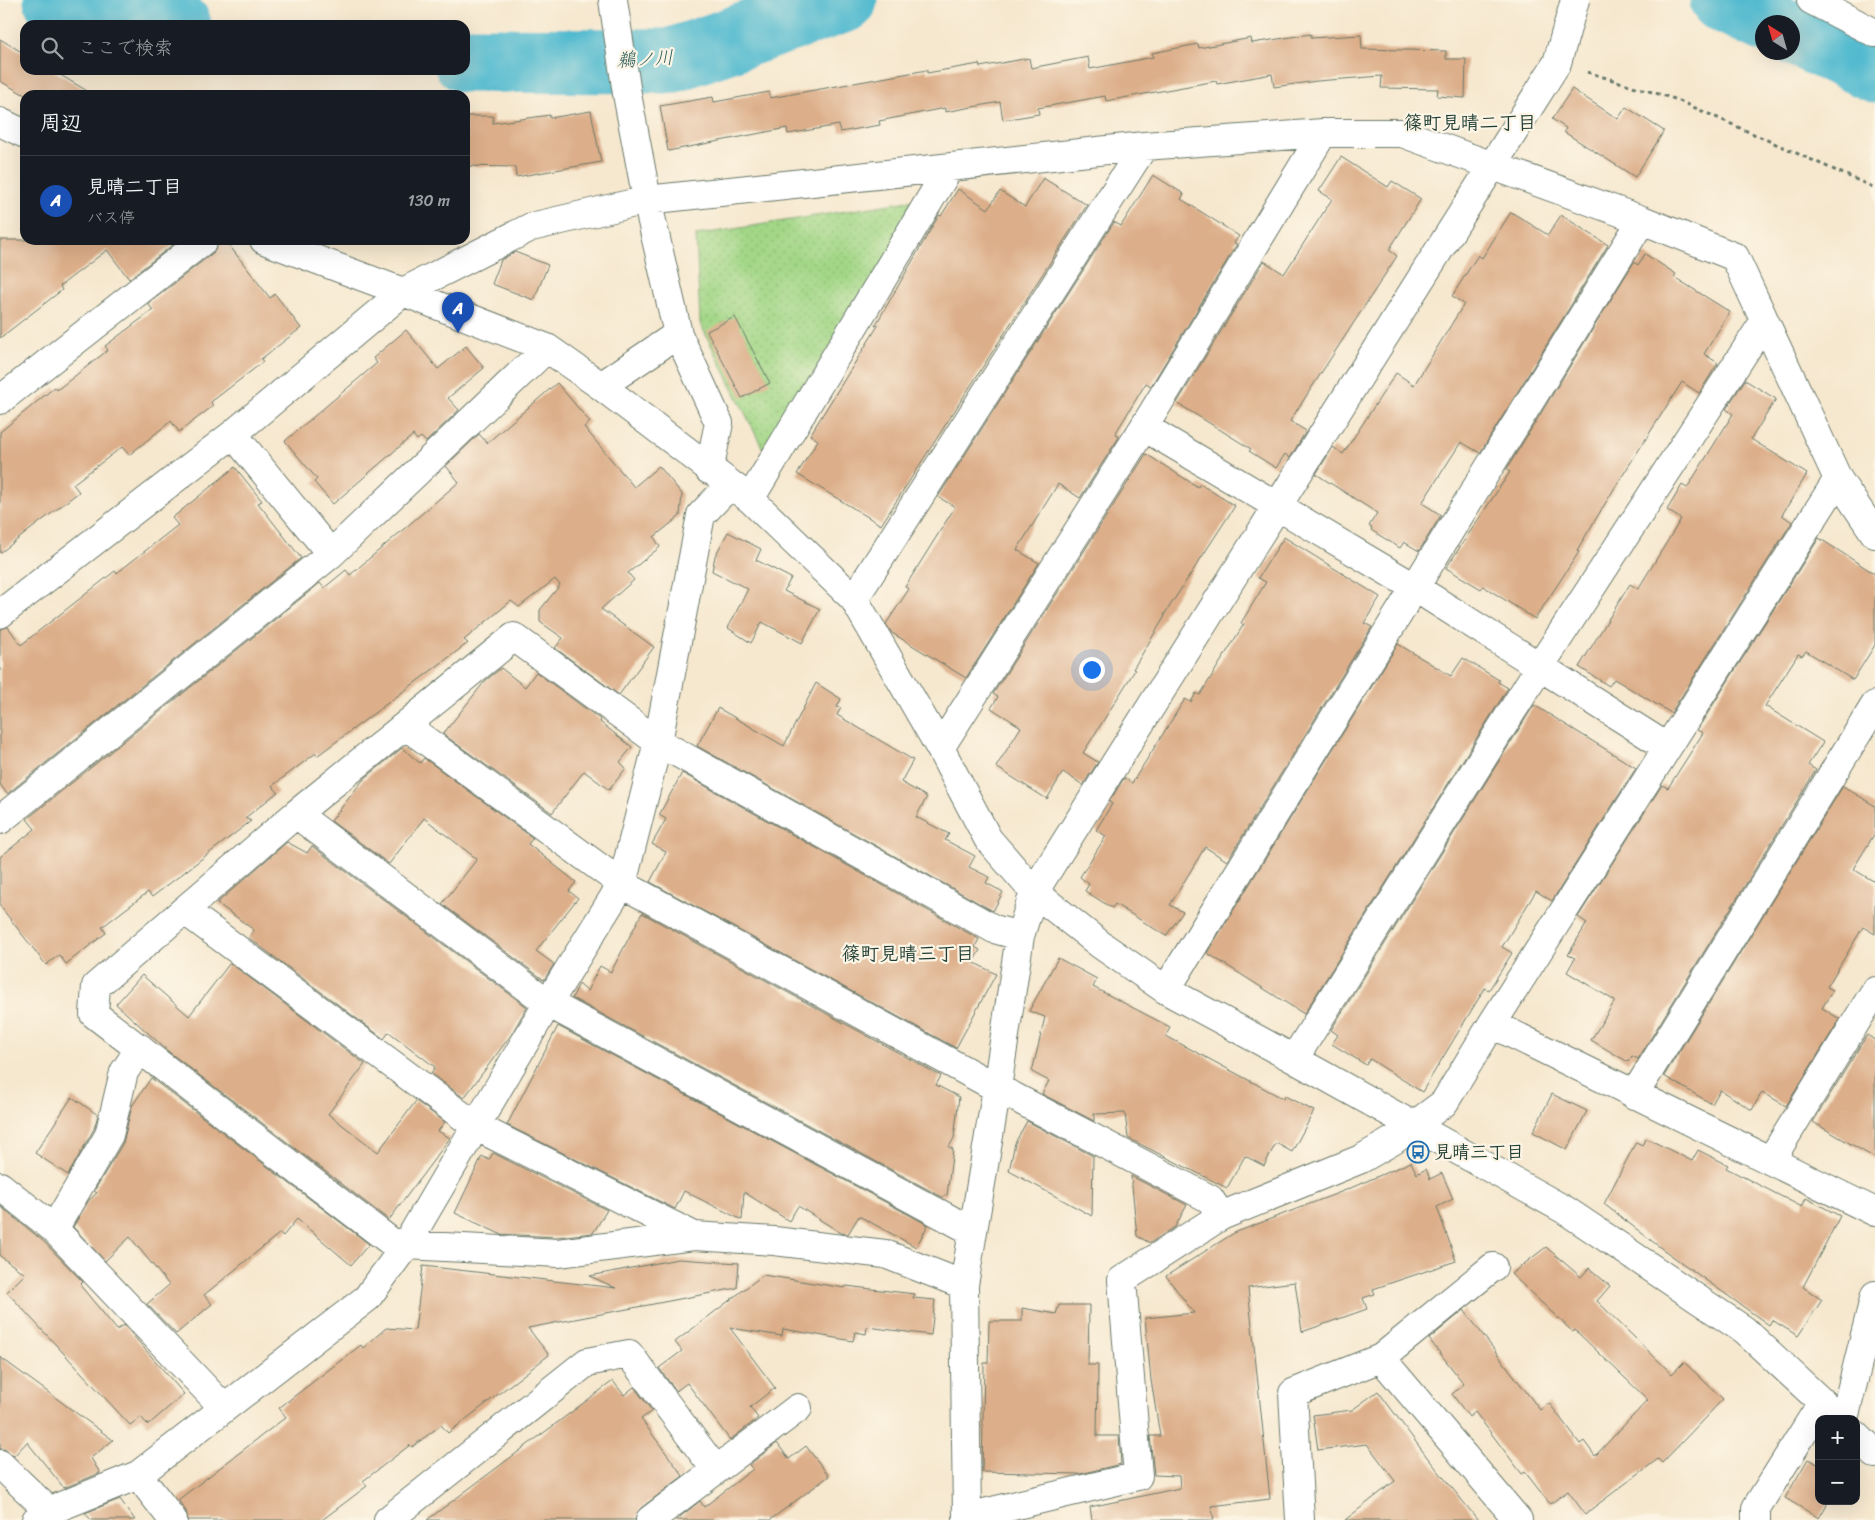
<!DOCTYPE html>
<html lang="ja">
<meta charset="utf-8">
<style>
:root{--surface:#171b24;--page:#20242c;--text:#f1f3f6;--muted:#9ea1a6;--line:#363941;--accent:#0b8043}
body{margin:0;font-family:Sriracha,"Klee One",sans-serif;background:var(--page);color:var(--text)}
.controls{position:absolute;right:15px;bottom:15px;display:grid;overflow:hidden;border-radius:10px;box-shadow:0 5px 20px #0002}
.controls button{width:45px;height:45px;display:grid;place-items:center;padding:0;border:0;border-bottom:1px solid var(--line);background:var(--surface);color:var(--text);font:25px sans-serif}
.compass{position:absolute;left:1755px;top:15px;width:45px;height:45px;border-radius:50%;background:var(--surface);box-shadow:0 5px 20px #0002;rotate:323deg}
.you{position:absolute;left:1091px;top:669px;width:18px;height:18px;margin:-12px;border:4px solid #fff;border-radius:50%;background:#1a73e8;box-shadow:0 0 0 8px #1a73e833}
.badge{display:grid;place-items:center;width:32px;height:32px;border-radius:50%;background:var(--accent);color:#fff;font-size:16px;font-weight:700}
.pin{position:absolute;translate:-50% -41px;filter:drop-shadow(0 1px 2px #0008)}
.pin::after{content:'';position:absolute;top:26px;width:18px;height:15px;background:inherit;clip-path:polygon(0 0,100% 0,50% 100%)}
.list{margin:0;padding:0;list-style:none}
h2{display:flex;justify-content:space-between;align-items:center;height:65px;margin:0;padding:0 20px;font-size:21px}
h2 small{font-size:16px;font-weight:400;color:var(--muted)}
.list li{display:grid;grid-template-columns:32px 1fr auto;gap:15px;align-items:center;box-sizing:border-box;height:90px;padding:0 20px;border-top:1px solid var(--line)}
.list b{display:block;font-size:19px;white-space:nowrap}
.list p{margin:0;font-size:16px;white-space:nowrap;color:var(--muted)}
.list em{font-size:16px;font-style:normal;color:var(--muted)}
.icon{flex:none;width:28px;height:28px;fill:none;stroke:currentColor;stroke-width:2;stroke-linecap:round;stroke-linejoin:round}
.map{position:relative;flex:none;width:1875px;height:1520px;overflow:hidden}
.search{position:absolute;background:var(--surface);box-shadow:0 5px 20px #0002;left:20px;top:20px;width:450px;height:55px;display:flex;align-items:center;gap:12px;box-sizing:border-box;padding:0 18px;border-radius:15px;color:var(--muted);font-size:19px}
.panel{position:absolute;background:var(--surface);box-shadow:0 5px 20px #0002;left:20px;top:90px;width:450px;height:155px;border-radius:15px}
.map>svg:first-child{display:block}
.park{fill:url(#park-dots);stroke:#618a5e}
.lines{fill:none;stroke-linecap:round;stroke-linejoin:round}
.river{stroke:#51bacf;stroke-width:65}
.building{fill:#dcae89}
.street-casing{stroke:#6a796a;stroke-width:30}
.path{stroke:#6a796a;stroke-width:3;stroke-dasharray:4 4;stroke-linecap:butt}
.street{stroke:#fff;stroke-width:28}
.labels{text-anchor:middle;stroke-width:4.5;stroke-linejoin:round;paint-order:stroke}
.poi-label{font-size:18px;font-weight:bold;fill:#1f3d34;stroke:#fcf5e5;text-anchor:start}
.water-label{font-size:19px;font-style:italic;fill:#2c5c5b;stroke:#fcf5e5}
.neighbourhood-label{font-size:19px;font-weight:bold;fill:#1f3d34;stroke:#fcf5e5}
</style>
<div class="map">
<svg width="1875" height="1520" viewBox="0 0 1875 1520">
<defs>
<pattern id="park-dots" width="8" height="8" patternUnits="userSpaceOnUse" patternTransform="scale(1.25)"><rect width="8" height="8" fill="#a3d787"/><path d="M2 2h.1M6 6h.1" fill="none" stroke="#8cb975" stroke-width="1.8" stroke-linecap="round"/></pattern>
</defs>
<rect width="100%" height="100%" fill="#fcf5e5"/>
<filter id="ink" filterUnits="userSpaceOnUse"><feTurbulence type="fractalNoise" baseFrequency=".02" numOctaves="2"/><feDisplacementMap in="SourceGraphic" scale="10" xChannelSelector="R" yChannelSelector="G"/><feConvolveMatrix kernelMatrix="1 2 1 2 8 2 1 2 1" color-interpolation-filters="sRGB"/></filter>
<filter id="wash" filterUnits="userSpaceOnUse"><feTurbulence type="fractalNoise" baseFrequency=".0096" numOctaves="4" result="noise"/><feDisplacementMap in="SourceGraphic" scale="20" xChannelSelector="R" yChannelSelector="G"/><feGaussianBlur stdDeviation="1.12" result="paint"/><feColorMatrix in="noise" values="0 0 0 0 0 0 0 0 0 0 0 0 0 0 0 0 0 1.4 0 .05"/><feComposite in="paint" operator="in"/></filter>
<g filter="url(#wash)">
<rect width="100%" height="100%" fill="#f6e8cf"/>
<path class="park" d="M 928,198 L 764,451 L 700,323 L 696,235 Z"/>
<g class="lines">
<path class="river" d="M 56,0 L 64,5 L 179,25
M 1722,0 L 1771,22
M 1792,32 L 1875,70
M 465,60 L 670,61 L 845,0"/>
</g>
<g id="blocks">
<path class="building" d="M 1311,34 L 1311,38 L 1361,35 L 1362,49 L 1446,51 L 1446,59 L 1466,59 L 1465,98 L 1437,96 L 1438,89 L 1381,88 L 1382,76 L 1317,81 L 1274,87 L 1272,74 L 1217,84 L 1216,81 L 1106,101 L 1105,96 L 1038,108 L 1039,114 L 1003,120 L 1000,102 L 945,112 L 945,108 L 879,121 L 880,125 L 840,132 L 839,125 L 788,134 L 787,128 L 668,151 L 660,106 L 713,97 L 714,102 L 769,92 L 770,98 L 927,70 L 927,73 L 979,64 L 980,67 L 1029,58 L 1031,68 L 1088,57 L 1090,69 L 1153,57 L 1152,53 L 1198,44 L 1199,48 L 1251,38 L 1252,43 Z
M 0,39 L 25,54 L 25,70 L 52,70 L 94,95 L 25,95 L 0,81 Z
M 1572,89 L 1618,119 L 1626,107 L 1664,131 L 1635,177 L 1564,132 L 1566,128 L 1552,119 Z
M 591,111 L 601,162 L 516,177 L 515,167 L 465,166 L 465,116 L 493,116 L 493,123 L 550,115 L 550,118 Z
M 1341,157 L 1388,187 L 1392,181 L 1421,199 L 1389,250 L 1397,256 L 1290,421 L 1306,431 L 1290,458 L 1285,454 L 1276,468 L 1249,451 L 1251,449 L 1177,403 L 1264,261 L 1284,274 L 1332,199 L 1319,191 Z
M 1153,175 L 1184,194 L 1181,199 L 1239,236 L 1234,243 L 1237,244 L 1151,386 L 1146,383 L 1115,434 L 1119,437 L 1080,498 L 1058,484 L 1017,550 L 1039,563 L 966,678 L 892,633 L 886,624 L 909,589 L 905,587 L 955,507 L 938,497 L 1114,222 L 1121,226 Z
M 1043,178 L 1087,205 L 881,525 L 797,474 L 818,440 L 810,435 L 879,324 L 875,326 L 939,215 L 941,216 L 958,189 L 988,209 L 1000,191 L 1025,207 Z
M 1511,212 L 1548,235 L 1561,215 L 1608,245 L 1480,453 L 1461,442 L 1422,503 L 1441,515 L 1419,551 L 1404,542 L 1400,548 L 1371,530 L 1372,528 L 1369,526 L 1377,513 L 1316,474 L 1333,447 L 1343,454 L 1396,373 L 1414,385 L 1464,304 L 1452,296 L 1478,255 L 1482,258 Z
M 0,240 L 179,240 L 129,279 L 107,250 L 60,286 L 62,290 L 0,338 Z
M 219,240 L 225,240 L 270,298 L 275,294 L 301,328 L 261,359 L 263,362 L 211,402 L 213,406 L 179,432 L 171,421 L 129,455 L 122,447 L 73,484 L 79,492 L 0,553 L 0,432 L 55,387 L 57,390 L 108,350 L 105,346 L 153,310 L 148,304 L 214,252 Z
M 515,252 L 548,265 L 534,300 L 492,284 L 501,260 Z
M 1645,254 L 1676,274 L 1674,277 L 1730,312 L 1704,354 L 1718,363 L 1699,393 L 1682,382 L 1614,489 L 1577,550 L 1579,552 L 1535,619 L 1483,586 L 1481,589 L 1446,568 L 1510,472 L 1506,470 L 1634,262 L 1638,265 Z
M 735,317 L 770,383 L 742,398 L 707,331 Z
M 406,330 L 438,369 L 466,346 L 484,368 L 448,398 L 459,410 L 426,442 L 421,437 L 417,440 L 413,435 L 333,504 L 314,482 L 317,479 L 285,441 L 377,363 L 373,358 Z
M 1745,380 L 1776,399 L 1751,439 L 1807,474 L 1782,515 L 1792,522 L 1671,713 L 1614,679 L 1609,686 L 1579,667 L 1630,584 L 1638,589 L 1681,519 L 1667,510 L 1682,485 L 1687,488 L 1733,414 L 1726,409 Z
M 557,383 L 590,422 L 584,427 L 634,487 L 659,466 L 682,494 L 680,516 L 654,537 L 660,547 L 628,573 L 634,580 L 601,609 L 654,647 L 619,695 L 555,648 L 563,638 L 540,622 L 540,610 L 560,585 L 555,579 L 519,607 L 511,601 L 464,640 L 468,643 L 317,756 L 316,753 L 272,786 L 278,792 L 245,818 L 251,821 L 152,897 L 148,892 L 102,927 L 106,933 L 66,964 L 59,955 L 46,965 L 0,906 L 0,857 L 35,829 L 27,819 L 320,583 L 324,588 L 346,570 L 350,575 L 459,482 L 446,466 L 479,434 L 487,443 Z
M 1146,454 L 1198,487 L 1200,484 L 1235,506 L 1164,615 L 1165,616 L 1133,669 L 1135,670 L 1083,753 L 1098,762 L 1083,785 L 1063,772 L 1047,799 L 996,767 L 1021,727 L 991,708 L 998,697 L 993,694 Z
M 235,467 L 262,501 L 258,503 L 301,558 L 7,794 L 0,784 L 0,629 L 8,627 L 21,645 L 115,571 L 117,573 L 178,525 L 172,518 Z
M 728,532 L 761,549 L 756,560 L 791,578 L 784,591 L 820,609 L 802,643 L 762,622 L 751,643 L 728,628 L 748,589 L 712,571 L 715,556 Z
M 1284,537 L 1380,597 L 1364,623 L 1372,627 L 1227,861 L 1205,847 L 1170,905 L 1183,912 L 1166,936 L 1115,904 L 1112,908 L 1085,891 L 1089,884 L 1080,877 L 1106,836 L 1096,830 L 1112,804 L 1109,802 L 1124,778 L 1132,783 L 1185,699 L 1191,702 L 1196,693 L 1200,695 L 1244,624 L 1241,623 L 1266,582 L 1258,578 Z
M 1819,538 L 1875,574 L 1875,645 L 1853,680 L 1806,651 L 1802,656 L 1798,654 L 1765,706 L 1823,742 L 1808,765 L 1816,770 L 1638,1059 L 1632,1056 L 1628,1062 L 1591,1040 L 1615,1001 L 1567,972 L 1575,958 L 1568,955 L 1587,923 L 1578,917 L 1662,785 L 1668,788 L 1703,733 L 1697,730 Z
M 1398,644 L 1451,676 L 1463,658 L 1499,680 L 1498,682 L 1508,688 L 1304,1014 L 1207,953 Z
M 501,668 L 525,687 L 536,672 L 601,720 L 600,722 L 632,747 L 620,762 L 626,768 L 609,790 L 584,771 L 552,813 L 443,734 L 485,681 Z
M 816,683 L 841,699 L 837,707 L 841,708 L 837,715 L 913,760 L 901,782 L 927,797 L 916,817 L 949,834 L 945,840 L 975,856 L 969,867 L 989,877 L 986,883 L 1003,892 L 993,911 L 697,746 L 718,708 L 784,746 Z
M 1534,705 L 1636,768 L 1552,901 L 1536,891 L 1502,947 L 1512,953 L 1489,990 L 1485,988 L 1422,1092 L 1370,1059 L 1366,1065 L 1332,1044 L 1338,1035 L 1331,1030 Z
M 402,748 L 420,763 L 424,758 L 533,838 L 528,844 L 576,882 L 569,891 L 578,898 L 536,951 L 554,964 L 544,980 L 442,904 L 477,859 L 424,818 L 389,864 L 331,821 L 363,780 Z
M 682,773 L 979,939 L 975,947 L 980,950 L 973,962 L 996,974 L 956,1048 L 650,882 L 666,852 L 652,844 L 666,819 L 659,815 Z
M 1843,786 L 1875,806 L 1875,833 L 1853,869 L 1875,882 L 1875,934 L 1863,927 L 1827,987 L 1833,990 L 1822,1008 L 1840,1019 L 1786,1106 L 1762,1092 L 1752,1110 L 1720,1090 L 1712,1104 L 1664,1076 Z
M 287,842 L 307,853 L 312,846 L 527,1007 L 511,1035 L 464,1098 L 431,1073 L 435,1067 L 389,1032 L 384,1039 L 249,938 L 254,930 L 217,903 Z
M 642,913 L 941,1076 L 936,1085 L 959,1097 L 954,1138 L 949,1147 L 953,1149 L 947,1195 L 942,1197 L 572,998 L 579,984 L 587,991 L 600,966 L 611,972 Z
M 1058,958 L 1097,979 L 1093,987 L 1170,1027 L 1166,1036 L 1284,1099 L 1285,1096 L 1314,1111 L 1292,1152 L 1276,1143 L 1264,1166 L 1245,1156 L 1227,1188 L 1128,1138 L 1125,1113 L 1094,1114 L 1094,1121 L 1042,1094 L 1049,1081 L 1032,1072 L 1045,1017 L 1029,1011 Z
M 230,963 L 365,1064 L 328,1114 L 378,1152 L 416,1101 L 445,1122 L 438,1131 L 450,1138 L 389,1220 L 169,1052 L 116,1004 L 142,975 L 189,1016 Z
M 558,1026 L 928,1225 L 916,1247 L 859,1216 L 848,1234 L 841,1233 L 798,1206 L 789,1221 L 744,1192 L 742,1220 L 684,1191 L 675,1209 L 507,1125 Z
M 1867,1035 L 1875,1040 L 1875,1158 L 1813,1122 Z
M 151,1078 L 369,1244 L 351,1265 L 297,1219 L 283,1236 L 280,1233 L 204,1295 L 212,1304 L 176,1334 L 147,1304 L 169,1285 L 130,1237 L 105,1261 L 73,1227 L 89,1200 L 97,1193 L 94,1191 L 123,1143 L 132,1106 Z
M 1552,1094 L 1587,1111 L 1567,1150 L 1533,1132 Z
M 72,1097 L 98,1115 L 94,1129 L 68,1175 L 35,1153 Z
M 1027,1121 L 1093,1156 L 1092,1216 L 1009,1171 L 1015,1143 Z
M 1646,1138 L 1692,1161 L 1698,1150 L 1728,1165 L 1726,1168 L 1802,1207 L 1806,1198 L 1840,1216 L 1803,1287 L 1822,1300 L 1798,1336 L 1772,1320 L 1769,1325 L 1661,1248 L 1604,1204 L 1636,1142 L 1642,1145 Z
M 493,1153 L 607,1210 L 593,1233 L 557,1237 L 500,1234 L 455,1213 L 482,1156 L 489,1160 Z
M 1411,1162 L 1417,1174 L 1426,1169 L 1430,1179 L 1442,1173 L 1453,1199 L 1437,1207 L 1456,1261 L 1373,1289 L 1375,1294 L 1363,1298 L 1367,1309 L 1302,1332 L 1295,1282 L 1248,1288 L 1270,1499 L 1211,1506 L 1214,1520 L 1092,1520 L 1090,1507 L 1180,1488 L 1179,1476 L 1154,1475 L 1150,1436 L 1160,1436 L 1151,1380 L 1145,1318 L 1194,1313 L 1166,1276 L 1234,1233 L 1346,1190 Z
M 1131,1176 L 1187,1205 L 1175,1227 L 1150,1243 L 1137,1236 Z
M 0,1206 L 43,1241 L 83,1282 L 80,1285 L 117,1330 L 124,1325 L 184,1394 L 148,1425 L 141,1417 L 130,1425 L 7,1292 L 25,1274 L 0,1256 Z
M 1546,1247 L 1581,1277 L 1589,1268 L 1610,1286 L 1597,1301 L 1672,1374 L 1684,1362 L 1723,1399 L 1662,1463 L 1658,1459 L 1585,1514 L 1568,1491 L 1550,1504 L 1525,1472 L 1522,1474 L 1475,1412 L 1469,1417 L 1452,1394 L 1464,1384 L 1429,1339 L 1464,1310 L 1540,1410 L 1549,1403 L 1580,1444 L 1584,1441 L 1595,1456 L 1648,1400 L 1575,1330 L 1573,1332 L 1511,1274 Z
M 678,1259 L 739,1263 L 737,1288 L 528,1328 L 549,1355 L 448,1433 L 441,1425 L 412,1447 L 410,1445 L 363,1481 L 367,1486 L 322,1520 L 188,1520 L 186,1511 L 178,1500 L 286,1417 L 279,1408 L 361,1345 L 363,1348 L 386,1328 L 415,1330 L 423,1266 L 616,1288 L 590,1276 Z
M 763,1275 L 845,1288 L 846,1286 L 915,1294 L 913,1298 L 935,1300 L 931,1335 L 867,1327 L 866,1334 L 855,1332 L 853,1341 L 783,1329 L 782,1336 L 730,1328 L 775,1388 L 750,1407 L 758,1418 L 730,1440 L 687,1383 L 676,1391 L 659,1368 L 682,1351 L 675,1342 Z
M 1059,1305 L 1089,1305 L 1088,1365 L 1098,1365 L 1097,1436 L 1119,1436 L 1121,1464 L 1080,1474 L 982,1472 L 984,1363 L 988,1363 L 989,1321 L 1022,1321 L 1022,1308 L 1056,1314 Z
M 0,1357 L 113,1440 L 91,1458 L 100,1473 L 64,1488 L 27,1442 L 14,1456 L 4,1449 L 0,1449 Z
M 613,1381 L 624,1395 L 634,1387 L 652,1411 L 641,1419 L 683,1476 L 641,1508 L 635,1520 L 427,1520 Z
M 1378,1391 L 1427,1457 L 1478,1520 L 1345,1520 L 1395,1481 L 1367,1444 L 1318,1450 L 1313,1415 L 1352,1410 Z
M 777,1443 L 789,1459 L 806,1446 L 829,1476 L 770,1520 L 676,1520 L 700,1501 L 704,1507 L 753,1469 L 749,1465 Z
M 1808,1459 L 1819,1465 L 1819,1501 L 1829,1501 L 1819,1518 L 1785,1498 Z
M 120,1499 L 135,1520 L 91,1520 L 85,1513 Z"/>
</g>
</g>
<g filter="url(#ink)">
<use href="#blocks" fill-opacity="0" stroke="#6a796a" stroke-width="1"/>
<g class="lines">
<g class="street-casing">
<path id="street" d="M 613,0 L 627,94 L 647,200 L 678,334 L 719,423 L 709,470
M 1811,0 L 1875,33
M 0,122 L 25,134
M 264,240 L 403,292 L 547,348 L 601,386 L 750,499 L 854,599 L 940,748 L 988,839 L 1034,892 L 1101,945 L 1166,990 L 1294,1059 L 1565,1210 L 1744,1330 L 1840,1419
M 601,386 L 678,334
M 0,400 L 204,240
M 1144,427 L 1414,587 L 1667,747
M 233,434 L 331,554
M 750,499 L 949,168
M 854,599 L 1144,146
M 0,614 L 233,434 L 403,292 L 531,227 L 647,200 L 1144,146 L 1323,133 L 1402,133 L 1642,220 L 1735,257 L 1838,479 L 1875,534
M 406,726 L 622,884 L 997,1088 L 1210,1199 L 1221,1216
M 940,748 L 1144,427 L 1323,133
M 296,814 L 548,1003 L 972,1231
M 0,820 L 331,554 L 547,348
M 184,910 L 477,1127 L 694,1236
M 1020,936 L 994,929 L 658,742 L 514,637 L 296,814 L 96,986 L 94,1014 L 390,1241 L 406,1245 L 558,1253 L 694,1236 L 774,1241 L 885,1254 L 964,1285 L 997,1088 L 1020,936 L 1034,892 L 1557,63 L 1575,0
M 1166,990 L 1642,220
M 1492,1024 L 1875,1212
M 1294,1059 L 1539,668 L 1764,322
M 1634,1095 L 1875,705
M 1771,1160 L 1875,991
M 0,1186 L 54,1229 L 224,1408
M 54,1229 L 109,1135 L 124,1072 L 140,1048
M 964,1285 L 967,1517
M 1381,1358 L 1493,1267
M 1844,1419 L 1875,1295
M 1856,1435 L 1875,1454
M 0,1464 L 49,1511
M 138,1475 L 173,1520
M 36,1520 L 49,1511 L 138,1475 L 367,1298 L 406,1245 L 548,1003 L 622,884 L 658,742 L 701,515 L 730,485
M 388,1520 L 587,1362 L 629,1354 L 715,1469
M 650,1520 L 798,1408
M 969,1520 L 967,1517 L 1138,1476 L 1122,1280 L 1221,1216 L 1361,1159 L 1394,1140 L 1444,1103 L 1492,1024 L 1838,479
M 1300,1520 L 1293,1393 L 1381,1358 L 1518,1520
M 1756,1520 L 1756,1508 L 1822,1403"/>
</g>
<path class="path" d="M 1587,72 L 1675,99 L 1875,188"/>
<use href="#street" class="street"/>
</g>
</g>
<defs>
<g id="bus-ring" transform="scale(1.125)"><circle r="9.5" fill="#fcf5e5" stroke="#1f6fb2" stroke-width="1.5"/><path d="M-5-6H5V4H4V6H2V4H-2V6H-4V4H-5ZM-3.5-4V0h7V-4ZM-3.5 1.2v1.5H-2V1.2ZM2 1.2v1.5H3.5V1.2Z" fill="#1f6fb2"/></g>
</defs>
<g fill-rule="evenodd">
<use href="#bus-ring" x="1418" y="1152"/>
</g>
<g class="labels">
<g class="poi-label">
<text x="1434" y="1158">見晴三丁目</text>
</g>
<g class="water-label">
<text transform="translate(645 58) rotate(-3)" y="7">鵜ノ川</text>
</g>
<g class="neighbourhood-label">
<text x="1470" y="129">篠町見晴二丁目</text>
<text x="908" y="960">篠町見晴三丁目</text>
</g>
</g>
</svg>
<div class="controls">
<button>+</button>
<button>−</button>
</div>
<svg class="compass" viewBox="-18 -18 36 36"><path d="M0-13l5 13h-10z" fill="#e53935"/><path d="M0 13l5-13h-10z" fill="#9ea1a6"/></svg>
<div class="you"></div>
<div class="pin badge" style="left:458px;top:333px;background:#1a4fb4">A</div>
<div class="search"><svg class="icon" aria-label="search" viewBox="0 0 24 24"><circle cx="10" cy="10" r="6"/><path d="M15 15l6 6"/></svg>ここで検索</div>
<section class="panel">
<h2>周辺<small></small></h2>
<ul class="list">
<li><span class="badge" style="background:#1a4fb4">A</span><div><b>見晴二丁目</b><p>バス停</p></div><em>130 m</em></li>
</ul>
</section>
</div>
